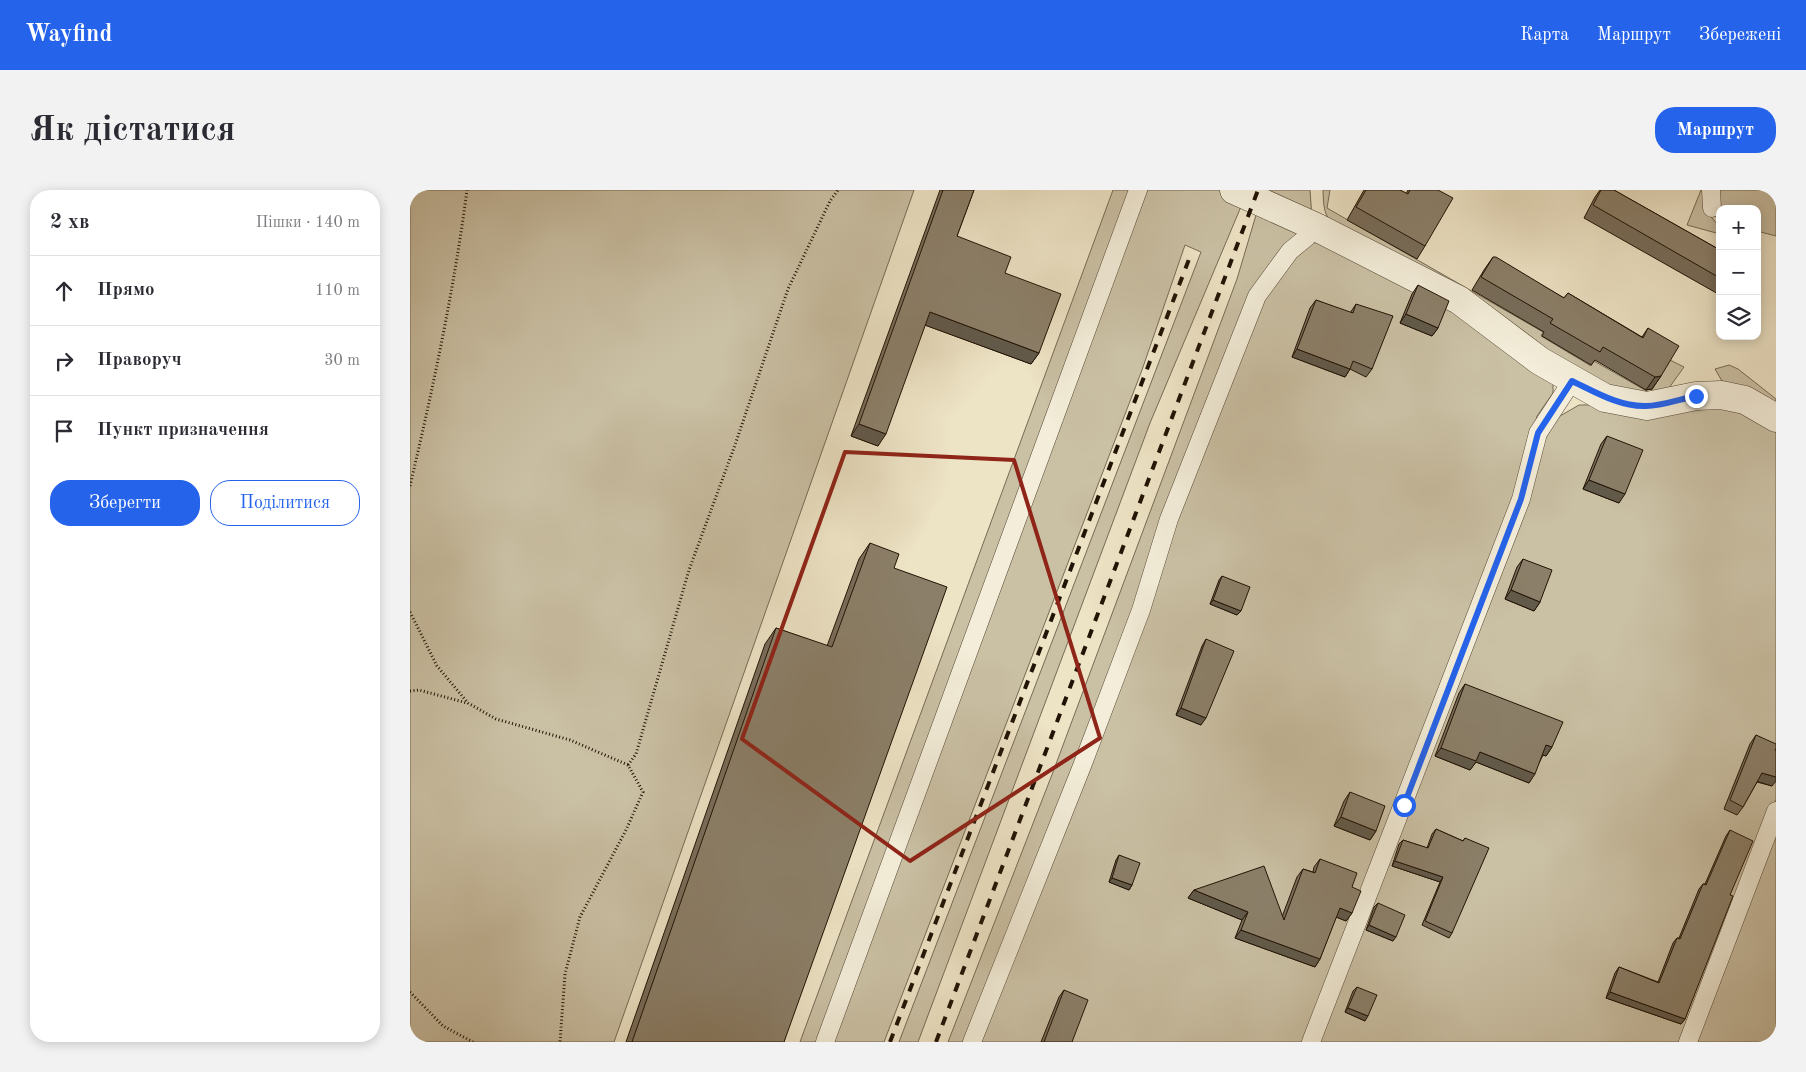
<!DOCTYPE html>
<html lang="uk">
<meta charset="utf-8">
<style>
:root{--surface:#fff;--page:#f2f2f3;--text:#2b2b33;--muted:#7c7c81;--line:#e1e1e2;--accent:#2563eb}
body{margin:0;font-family:"Old Standard TT",serif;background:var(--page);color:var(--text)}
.controls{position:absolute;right:15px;top:15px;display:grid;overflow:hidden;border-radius:10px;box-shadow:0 2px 12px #0003}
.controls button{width:45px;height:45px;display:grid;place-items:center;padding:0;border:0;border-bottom:1px solid var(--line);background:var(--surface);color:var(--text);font:25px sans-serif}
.stop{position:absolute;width:15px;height:15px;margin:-11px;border:4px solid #2563eb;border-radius:50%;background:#fff}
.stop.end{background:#2563eb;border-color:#fff;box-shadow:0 1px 5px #0008}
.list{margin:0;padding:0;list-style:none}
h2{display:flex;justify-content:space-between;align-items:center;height:65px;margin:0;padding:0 20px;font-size:21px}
h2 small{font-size:16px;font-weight:400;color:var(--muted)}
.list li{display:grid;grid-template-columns:32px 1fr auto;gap:15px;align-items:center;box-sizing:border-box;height:70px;padding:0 20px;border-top:1px solid var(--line)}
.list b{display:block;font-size:19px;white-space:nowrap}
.list em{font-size:16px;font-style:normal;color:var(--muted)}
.actions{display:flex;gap:10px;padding:15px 20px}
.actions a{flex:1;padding:11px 0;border:1px solid var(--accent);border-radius:20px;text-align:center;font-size:18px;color:var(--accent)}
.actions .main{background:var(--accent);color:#fff}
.icon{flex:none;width:28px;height:28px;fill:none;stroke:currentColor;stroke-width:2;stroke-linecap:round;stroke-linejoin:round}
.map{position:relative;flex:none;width:1366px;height:852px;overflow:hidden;border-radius:20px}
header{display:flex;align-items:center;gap:30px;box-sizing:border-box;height:70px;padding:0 25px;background:var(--accent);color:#fff}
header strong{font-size:24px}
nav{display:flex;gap:28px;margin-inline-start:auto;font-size:18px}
.intro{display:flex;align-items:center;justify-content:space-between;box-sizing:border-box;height:120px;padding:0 30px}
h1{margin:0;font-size:35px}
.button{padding:12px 22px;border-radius:20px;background:var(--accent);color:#fff;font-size:18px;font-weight:700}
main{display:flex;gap:30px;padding:0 30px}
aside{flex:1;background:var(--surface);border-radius:20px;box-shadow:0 2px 12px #0003}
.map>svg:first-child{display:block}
.green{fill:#cac0a4;stroke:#766a54}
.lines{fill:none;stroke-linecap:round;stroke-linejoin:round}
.lane-casing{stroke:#544735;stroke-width:19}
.street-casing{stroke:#544735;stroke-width:29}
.path{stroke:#211305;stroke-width:3;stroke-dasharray:1 2.5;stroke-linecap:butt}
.lane{stroke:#f3edd9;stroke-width:18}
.street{stroke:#f3edd9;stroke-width:28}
.rail{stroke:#211305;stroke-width:4;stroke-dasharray:9 9;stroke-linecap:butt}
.wall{fill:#786d5a;stroke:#211305}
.shaded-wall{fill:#61594a;stroke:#211305}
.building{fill:#8b7f69;stroke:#211305}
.route{stroke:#2563eb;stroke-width:6}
.marked{fill:none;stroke:#8f2418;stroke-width:4;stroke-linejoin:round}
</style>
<header>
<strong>Wayfind</strong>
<nav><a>Карта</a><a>Маршрут</a><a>Збережені</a></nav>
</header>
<div class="intro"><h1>Як дістатися</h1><a class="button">Маршрут</a></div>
<main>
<aside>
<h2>2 хв<small>Пішки · 140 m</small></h2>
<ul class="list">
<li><svg class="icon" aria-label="ahead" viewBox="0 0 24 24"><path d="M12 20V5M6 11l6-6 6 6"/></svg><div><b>Прямо</b></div><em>110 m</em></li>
<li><svg class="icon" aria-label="right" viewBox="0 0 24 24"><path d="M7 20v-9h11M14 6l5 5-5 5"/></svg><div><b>Праворуч</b></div><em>30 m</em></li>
<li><svg class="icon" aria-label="arrive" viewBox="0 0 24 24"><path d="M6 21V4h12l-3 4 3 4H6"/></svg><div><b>Пункт призначення</b></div></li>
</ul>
<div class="actions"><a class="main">Зберегти</a><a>Поділитися</a></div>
</aside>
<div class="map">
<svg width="1366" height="852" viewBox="0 0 1366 852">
<rect width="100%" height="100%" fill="#ede3c5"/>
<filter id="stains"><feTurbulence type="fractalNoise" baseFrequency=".004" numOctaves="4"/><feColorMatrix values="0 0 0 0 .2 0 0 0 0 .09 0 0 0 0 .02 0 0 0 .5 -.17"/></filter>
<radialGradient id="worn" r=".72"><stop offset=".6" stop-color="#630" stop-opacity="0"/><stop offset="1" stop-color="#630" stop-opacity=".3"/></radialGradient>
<path class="green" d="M 0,0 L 504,0 L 204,852 L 0,852 Z
M 703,0 L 838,0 L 740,233 L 508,852 L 489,852 L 791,62 L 775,55 L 732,180 L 474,852 L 390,852 Z
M 858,0 L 900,0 L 902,28 L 856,6 Z
M 913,0 L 920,0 L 917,18 L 1133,142 L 1131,146 L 1181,176 L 1184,171 L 1240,203 L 1260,170 L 1274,177 L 1259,198 L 1243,208 L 1219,209 L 1178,192 L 1157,180 L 1126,161 L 1057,109 L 937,43 C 915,28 914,27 913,0 Z
M 1291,0 L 1296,0 L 1296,21 L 1310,37 L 1310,44 L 1277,35 Z
M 1307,0 L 1366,0 L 1366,46 L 1347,41 L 1347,19 L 1311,19 L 1305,8 Z
M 849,15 L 894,42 L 873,57 L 557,852 L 538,852 L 643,582 L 827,89 Z
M 914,52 L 994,89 L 1143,188 L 1143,203 L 1127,226 L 1109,298 L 897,852 L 570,852 L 789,268 L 860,96 L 883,67 L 901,53 Z
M 1319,175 L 1328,179 L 1366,209 L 1366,221 L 1312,191 L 1305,179 Z
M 1297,214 L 1343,225 L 1366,237 L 1366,609 L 1273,852 L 907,852 L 1138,239 L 1150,226 L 1169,215 Z
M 1366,638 L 1366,852 L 1285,852 Z"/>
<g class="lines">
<g class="lane-casing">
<path id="lane" d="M 1301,0 L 1302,18
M 415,852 L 728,0
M 562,852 L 672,576 L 731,420 L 759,329 L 847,106 L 880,61 L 897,47 L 906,37
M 901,852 L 1111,309 L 1128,243 L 1162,191
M 1278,852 L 1366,621"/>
</g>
<g class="street-casing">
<path id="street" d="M 824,0 L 906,37 L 1049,110 L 1130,171 L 1195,208 L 1237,216 L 1286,206 L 1311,205 L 1335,210 L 1366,228"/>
</g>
<path class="path" d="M 0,296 C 23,198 44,100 57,0
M 0,422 L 27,476 L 58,513 L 86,529 L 160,550 L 218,575 L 233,602 L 216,640 L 170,727 L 155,784 L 150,852
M 0,501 L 9,500 L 57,513
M 218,575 L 226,564 L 279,380 L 325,255 L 378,99 L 420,11 L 428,0
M 0,802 L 33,836 L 63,852"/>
<use href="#lane" class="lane"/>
<use href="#street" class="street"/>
<path class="rail" d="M 480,852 L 781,64
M 526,852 L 848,0"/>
</g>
<path class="wall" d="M 530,0 L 564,0 L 547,46 L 595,83 L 629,163 L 621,174 L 515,135 L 468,256 L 441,246 Z
M 954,0 L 990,0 L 996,4 L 998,0 L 1028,0 L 1015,56 L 1007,69 L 937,30 Z
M 1190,0 L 1204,0 L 1310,60 L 1310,105 L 1174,28 L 1185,7 Z
M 1083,67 L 1154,108 L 1158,103 L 1232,147 L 1238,138 L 1251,186 L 1242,199 L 1236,200 L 1185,170 L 1181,175 L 1132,146 L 1134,142 L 1062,100 L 1074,80 Z
M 1008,95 L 1028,138 L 1022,146 L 990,133 L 1002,104 Z
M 906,110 L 940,123 L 946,114 L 962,179 L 956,187 L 940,179 L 935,187 L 882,167 L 900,118 Z
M 1197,246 L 1209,313 L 1173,299 L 1191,254 Z
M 460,353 L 484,378 L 374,852 L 216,852 L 355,454 L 366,438 L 417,456 L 449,369 Z
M 1113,369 L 1130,412 L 1124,421 L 1095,409 L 1107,377 Z
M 812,386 L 827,425 L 800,414 L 809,390 Z
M 796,449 L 791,535 L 766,525 L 792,456 Z
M 1055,494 L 1142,557 L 1136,566 L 1133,565 L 1119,593 L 1066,572 L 1060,580 L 1025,566 L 1049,503 Z
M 1346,545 L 1365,560 L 1362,596 L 1347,592 L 1333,617 L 1327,625 L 1314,619 L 1340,554 Z
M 940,602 L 966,641 L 960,650 L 924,636 L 934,611 Z
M 1026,639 L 1053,651 L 1055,648 L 1042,743 L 1039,748 L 1012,735 L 1030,692 L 982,676 L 989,654 L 993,650 L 1017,658 L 1022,644 Z
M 1320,640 L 1320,705 L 1275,829 L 1271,834 L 1196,808 L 1205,783 L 1209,777 L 1248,792 L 1263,753 L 1267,748 L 1269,748 L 1289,699 L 1293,694 L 1295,694 L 1316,646 Z
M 709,665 L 722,695 L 719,700 L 699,692 L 706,670 Z
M 910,669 L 942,697 L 942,723 L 936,731 L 926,727 L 910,769 L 905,777 L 825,748 L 832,730 L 778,708 L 784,700 L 872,727 L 887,687 L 893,679 L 903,682 L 904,677 Z
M 968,713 L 983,751 L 956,740 L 964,717 Z
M 947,797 L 955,831 L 935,822 L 943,801 Z
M 654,800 L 662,852 L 631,852 L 649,807 Z"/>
<path class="shaded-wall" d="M 520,122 L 629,163 L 621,174 L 512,134 Z
M 996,124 L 1028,138 L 1022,146 L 990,133 Z
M 887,159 L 940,179 L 935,187 L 882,167 Z
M 1251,186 L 1242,199 L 1236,200 L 1245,187 Z
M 449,234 L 476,244 L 468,256 L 441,246 Z
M 1179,290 L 1215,304 L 1209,313 L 1173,299 Z
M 1101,400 L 1130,412 L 1124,421 L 1095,409 Z
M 803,410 L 831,421 L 827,425 L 800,414 Z
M 771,518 L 796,528 L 791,535 L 766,525 Z
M 1136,555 L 1142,557 L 1136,566 L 1130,564 Z
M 1031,558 L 1070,562 L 1125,584 L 1119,593 L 1066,572 L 1060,580 L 1025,566 Z
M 1352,583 L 1366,587 L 1366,591 L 1362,596 L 1346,591 Z
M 931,627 L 966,641 L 960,650 L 924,636 Z
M 985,671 L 1033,687 L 1030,692 L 982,676 Z
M 702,688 L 722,695 L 719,700 L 699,692 Z
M 784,700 L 838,722 L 832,730 L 778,708 Z
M 930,718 L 942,723 L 936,731 L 924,726 Z
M 959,735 L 986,747 L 983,751 L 956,740 Z
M 831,740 L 910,769 L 905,777 L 825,748 Z
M 1200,802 L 1275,829 L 1271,834 L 1196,808 Z
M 938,818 L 958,826 L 955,831 L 935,822 Z"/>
<path class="building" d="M 533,0 L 564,0 L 547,46 L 601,67 L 595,83 L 651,104 L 629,163 L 520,122 L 476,244 L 449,234 Z
M 956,0 L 990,0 L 998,4 L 1000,0 L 1028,0 L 1043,8 L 1015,56 L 946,17 Z
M 1191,0 L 1204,0 L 1310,60 L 1310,88 L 1183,15 Z
M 1083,67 L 1086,67 L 1154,108 L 1158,103 L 1233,148 L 1238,138 L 1269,156 L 1251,186 L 1245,187 L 1193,157 L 1190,162 L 1140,133 L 1143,129 L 1071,87 Z
M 1008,95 L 1039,111 L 1028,138 L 996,124 Z
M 906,110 L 943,123 L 946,114 L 983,126 L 962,179 L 943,171 L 940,179 L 887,159 Z
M 1197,246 L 1233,260 L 1215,304 L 1179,290 Z
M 460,353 L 489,364 L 484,378 L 537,397 L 374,852 L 222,852 L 366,438 L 422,457 Z
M 1113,369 L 1142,380 L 1130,412 L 1101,400 Z
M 812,386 L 840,397 L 831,421 L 803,410 Z
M 796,449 L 824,461 L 796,528 L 771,518 Z
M 1055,494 L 1153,532 L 1142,557 L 1136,555 L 1125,584 L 1070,562 L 1066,571 L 1031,558 Z
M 1346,545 L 1366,554 L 1366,558 L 1365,560 L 1366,561 L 1366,587 L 1352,583 L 1333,617 L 1320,610 Z
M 940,602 L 975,616 L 966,641 L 931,627 Z
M 1026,639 L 1053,651 L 1055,648 L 1079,658 L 1042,743 L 1015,731 L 1033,687 L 985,671 L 993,650 L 1018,658 Z
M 1320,640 L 1343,651 L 1320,705 L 1323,706 L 1275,829 L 1200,802 L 1209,777 L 1249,793 L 1267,748 L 1270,749 L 1293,694 L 1296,695 Z
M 709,665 L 730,673 L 722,695 L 702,688 Z
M 910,669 L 947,683 L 942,697 L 951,701 L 942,723 L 930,718 L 910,769 L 831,740 L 838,722 L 784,700 L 854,676 L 874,730 L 893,679 L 905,683 Z
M 968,713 L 995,725 L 986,747 L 959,735 Z
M 947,797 L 967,805 L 958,826 L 938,818 Z
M 654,800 L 678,810 L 662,852 L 634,852 Z"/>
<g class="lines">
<path class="route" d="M 994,615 L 1111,309 L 1128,243 L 1162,191 C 1185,202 1210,217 1236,216 C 1252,216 1270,209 1286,206"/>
</g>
<path class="marked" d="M 435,262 L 604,270 L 690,548 L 500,671 L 332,549 Z"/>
<rect width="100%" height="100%" filter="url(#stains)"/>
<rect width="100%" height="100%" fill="url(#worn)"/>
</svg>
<div class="controls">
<button>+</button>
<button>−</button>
<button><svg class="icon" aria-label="layers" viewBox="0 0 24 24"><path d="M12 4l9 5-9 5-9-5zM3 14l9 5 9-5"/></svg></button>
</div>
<div class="stop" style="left:994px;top:615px"></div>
<div class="stop end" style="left:1286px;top:206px"></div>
</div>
</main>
